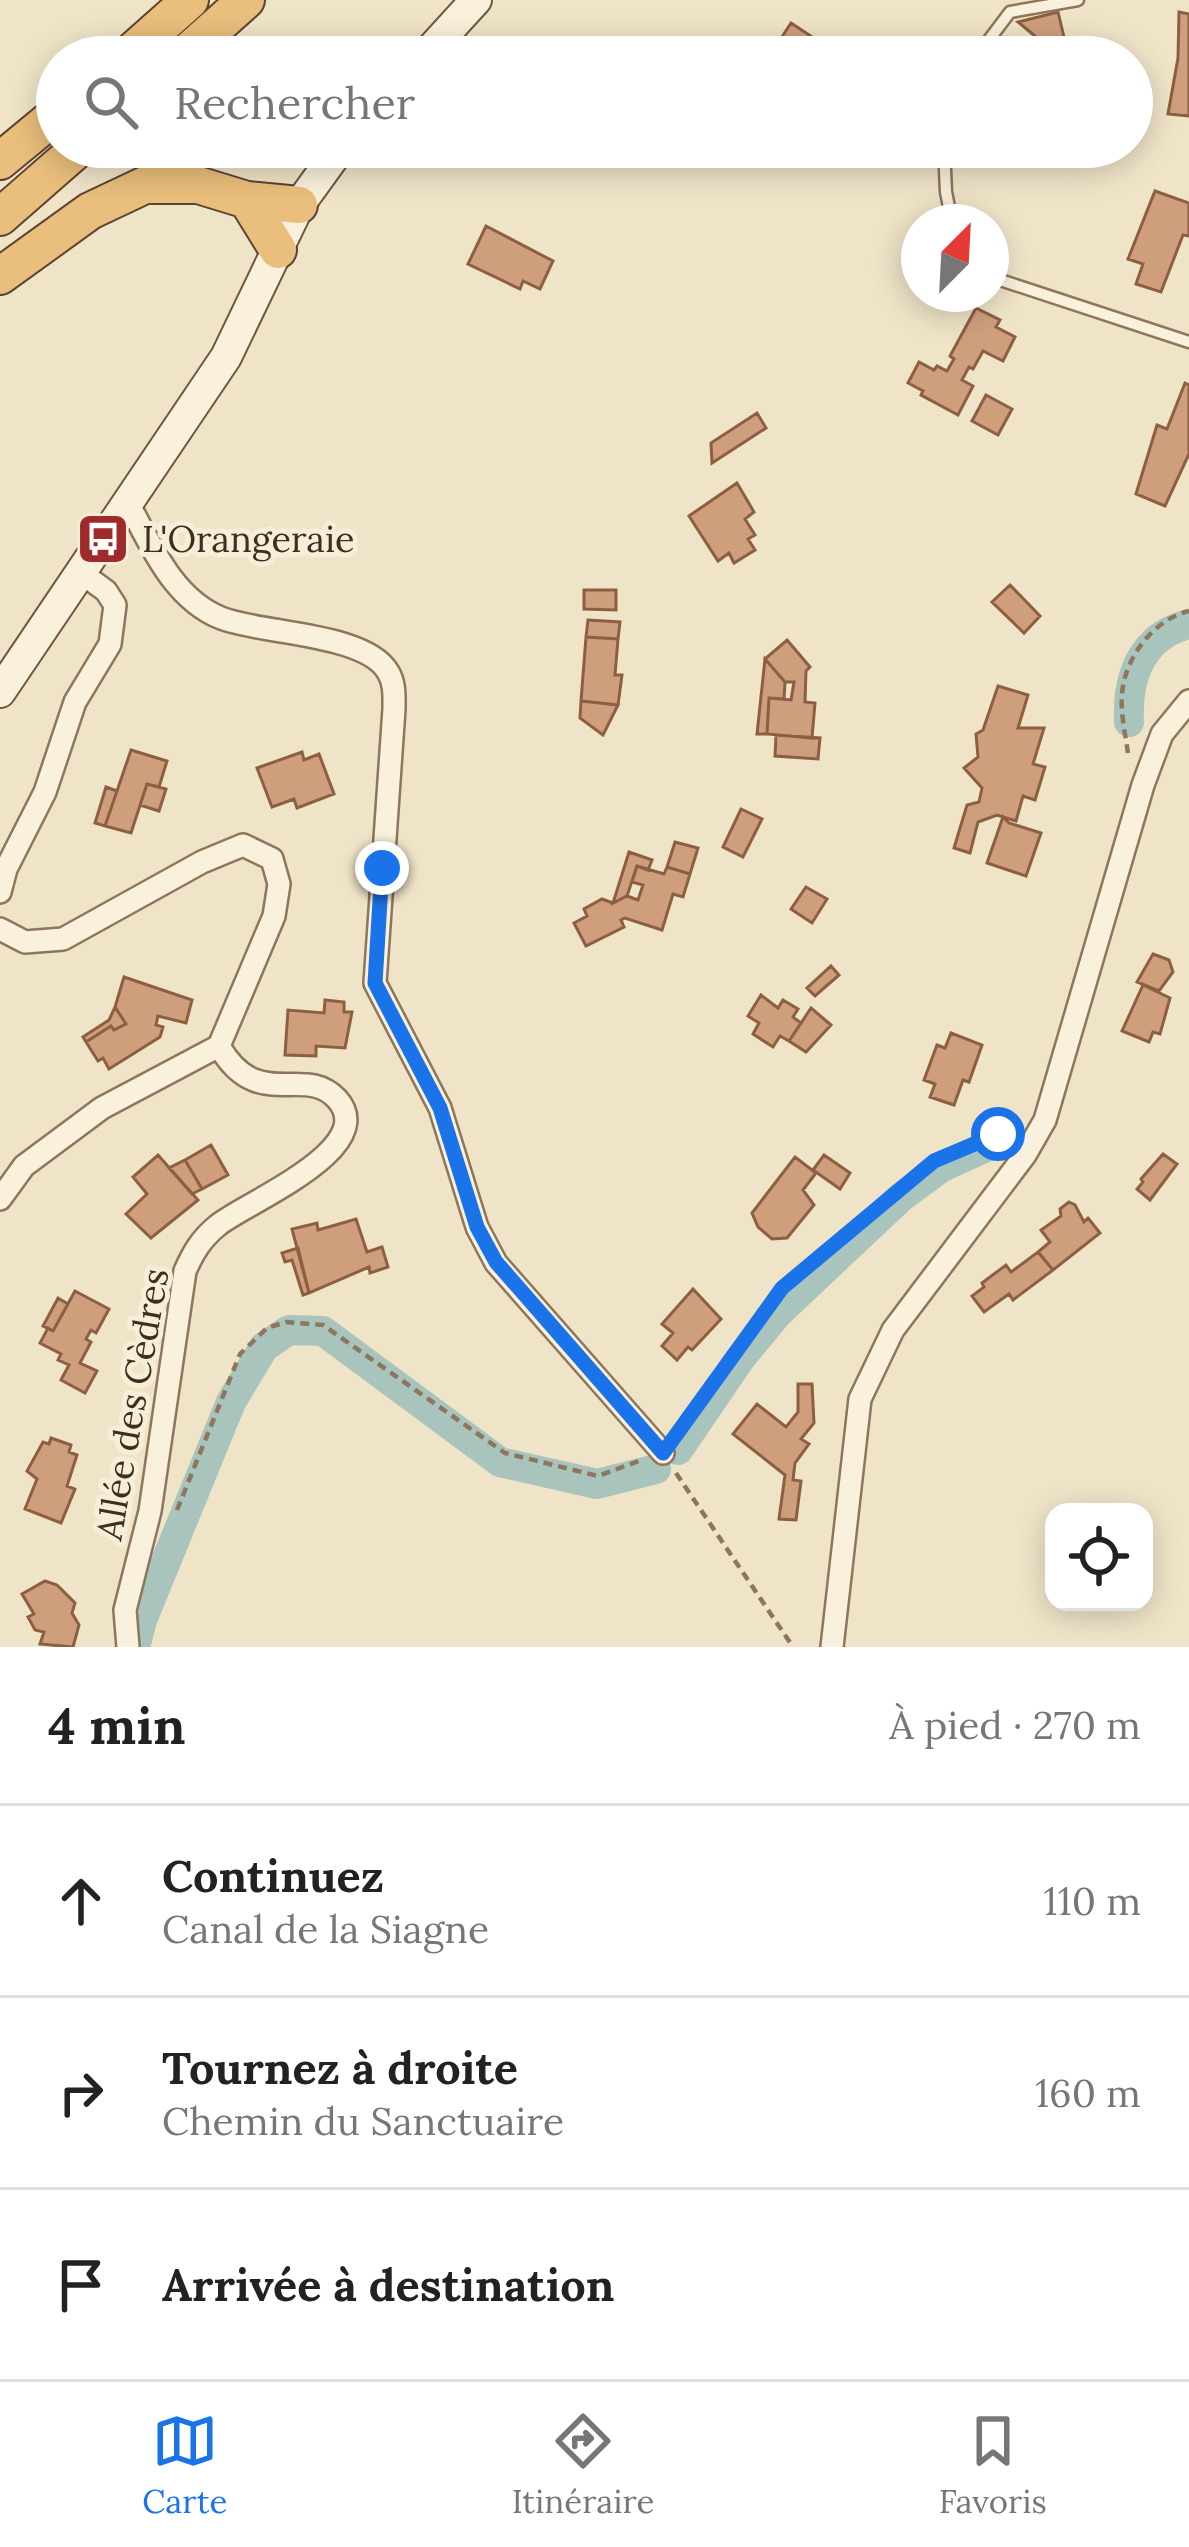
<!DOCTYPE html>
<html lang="fr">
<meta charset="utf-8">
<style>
:root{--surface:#fff;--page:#f2f2f2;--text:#222;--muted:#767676;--line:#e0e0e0;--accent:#1a73e8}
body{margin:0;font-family:Lora,serif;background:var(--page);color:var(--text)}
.controls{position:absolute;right:36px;bottom:36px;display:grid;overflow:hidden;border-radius:24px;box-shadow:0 6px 30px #0003}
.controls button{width:108px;height:108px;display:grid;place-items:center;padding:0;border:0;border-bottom:3px solid var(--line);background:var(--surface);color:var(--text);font:60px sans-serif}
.compass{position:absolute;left:901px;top:204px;width:108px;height:108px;border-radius:50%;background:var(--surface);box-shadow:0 6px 30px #0003;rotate:24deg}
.stop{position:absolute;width:36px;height:36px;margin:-27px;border:9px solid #1a73e8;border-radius:50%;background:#fff}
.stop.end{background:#1a73e8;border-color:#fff;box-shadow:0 3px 12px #0008}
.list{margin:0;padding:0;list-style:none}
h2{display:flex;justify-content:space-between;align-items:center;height:156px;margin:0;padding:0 48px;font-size:51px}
h2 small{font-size:39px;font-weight:400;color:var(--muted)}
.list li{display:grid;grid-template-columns:78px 1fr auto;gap:36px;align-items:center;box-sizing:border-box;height:192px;padding:0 48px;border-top:3px solid var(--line)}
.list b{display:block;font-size:45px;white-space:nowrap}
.list p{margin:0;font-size:39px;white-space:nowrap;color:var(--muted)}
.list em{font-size:39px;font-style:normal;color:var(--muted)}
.icon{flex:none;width:66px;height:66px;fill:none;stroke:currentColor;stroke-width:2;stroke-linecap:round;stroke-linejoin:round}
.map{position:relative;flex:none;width:1189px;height:1647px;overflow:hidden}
.search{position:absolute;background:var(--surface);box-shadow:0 6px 30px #0003;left:36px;right:36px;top:36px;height:132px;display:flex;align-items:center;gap:30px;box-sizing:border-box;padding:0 42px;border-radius:66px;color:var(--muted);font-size:45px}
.sheet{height:732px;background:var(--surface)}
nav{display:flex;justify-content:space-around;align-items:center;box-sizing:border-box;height:168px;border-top:3px solid var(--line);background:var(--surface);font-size:33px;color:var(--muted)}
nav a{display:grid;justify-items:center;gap:6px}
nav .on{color:var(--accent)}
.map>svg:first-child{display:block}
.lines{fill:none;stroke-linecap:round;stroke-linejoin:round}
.canal{stroke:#a9c4bc;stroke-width:30}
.building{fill:#cf9f7d;stroke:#8d5f41;stroke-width:3}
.service-casing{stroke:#8d765c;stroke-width:15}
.minor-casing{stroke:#8d765c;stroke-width:26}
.secondary-casing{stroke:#6f573f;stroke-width:34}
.trunk-casing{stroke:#5b4430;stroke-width:40}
.path{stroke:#8d765c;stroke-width:4.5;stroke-dasharray:9 6;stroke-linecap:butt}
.service{stroke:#faf1dc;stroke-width:10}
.minor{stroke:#faf1dc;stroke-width:21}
.secondary{stroke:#faf1dc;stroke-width:30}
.trunk{stroke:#eabe7c;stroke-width:36}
.route{stroke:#1a73e8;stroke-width:15}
.labels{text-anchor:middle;stroke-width:10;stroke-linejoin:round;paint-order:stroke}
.poi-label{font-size:36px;fill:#3d2e20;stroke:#f7eed8;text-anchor:start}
.street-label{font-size:36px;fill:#3d2e20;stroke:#f7eed8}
</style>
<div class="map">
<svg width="1189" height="1647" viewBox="0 0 1189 1647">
<rect width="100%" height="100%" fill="#f0e4c8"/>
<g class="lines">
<path class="canal" d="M 1129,722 C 1127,677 1141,636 1189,624
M 678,1450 L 740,1359 L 778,1313 L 900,1198 L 942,1167 L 997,1142
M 130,1647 L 137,1640 L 142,1620 L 231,1402 L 264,1347 L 289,1330 L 323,1331 L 500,1462 L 597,1484 L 656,1469"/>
</g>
<path class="building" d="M 1058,12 L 1064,37 L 1042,42 L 1018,22 Z
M 1179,12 L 1189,14 L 1189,116 L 1168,114 L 1178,58 Z
M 791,23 L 835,52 L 832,57 L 792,57 L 776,46 Z
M 1155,191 L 1189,203 L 1189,236 L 1183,235 L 1161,292 L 1136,284 L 1143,264 L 1128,259 Z
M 486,226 L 553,261 L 540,289 L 523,281 L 520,289 L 468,264 Z
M 976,308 L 1000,320 L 996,327 L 1015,337 L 1003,361 L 983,351 L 973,369 L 969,367 L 962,380 L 973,386 L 958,415 L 921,395 L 923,391 L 908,383 L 919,362 L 934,370 L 937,366 L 947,371 L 954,359 L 950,356 Z
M 1185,383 L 1189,385 L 1189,454 L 1165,506 L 1136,494 L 1157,425 L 1167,429 Z
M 986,395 L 1012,409 L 998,435 L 972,421 Z
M 757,413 L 766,428 L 712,463 L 711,443 Z
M 737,483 L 754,512 L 745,519 L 755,535 L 748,539 L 755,550 L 734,563 L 729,553 L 718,561 L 689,516 Z
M 1010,585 L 1040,616 L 1024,633 L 992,602 Z
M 584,590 L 616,590 L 616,610 L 584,609 Z
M 588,620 L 620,622 L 618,639 L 586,637 Z
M 586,637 L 618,639 L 615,675 L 622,675 L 618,705 L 581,701 Z
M 787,640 L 810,667 L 806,671 L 805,702 L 815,703 L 812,738 L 767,734 L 769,698 L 791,700 L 794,682 L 785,682 L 765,659 Z
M 765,659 L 785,682 L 784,699 L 769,698 L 767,734 L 757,734 Z
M 998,686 L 1028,695 L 1018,728 L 1044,728 L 1033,764 L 1045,767 L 1035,800 L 1023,796 L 1016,821 L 997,815 L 978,822 L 970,853 L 954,848 L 967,805 L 979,802 L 982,788 L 964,768 L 978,757 L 976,734 L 983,730 Z
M 581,701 L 618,705 L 603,735 L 580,718 Z
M 776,735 L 820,738 L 818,759 L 775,756 Z
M 131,750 L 167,761 L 159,787 L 147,784 L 131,833 L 105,826 Z
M 302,752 L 304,760 L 319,754 L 334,794 L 297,808 L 294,799 L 272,807 L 257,768 Z
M 147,784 L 166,789 L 159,811 L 140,805 Z
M 106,787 L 117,791 L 105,826 L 95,823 Z
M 741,809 L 762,819 L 743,857 L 723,847 Z
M 1003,817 L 1009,823 L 1041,833 L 1026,876 L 987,863 Z
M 675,842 L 698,848 L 690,874 L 667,867 Z
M 629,852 L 652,860 L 648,870 L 637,866 L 627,896 L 613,903 Z
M 637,866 L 664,874 L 667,867 L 690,874 L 683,897 L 673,894 L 662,930 L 625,918 L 621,920 L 624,927 L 586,946 L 574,923 L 587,916 L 584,909 L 602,899 L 613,903 L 627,896 L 638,900 L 643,885 L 632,882 Z
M 806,887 L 827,899 L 812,923 L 791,909 Z
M 1153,954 L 1169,960 L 1173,972 L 1159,991 L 1137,982 Z
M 831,966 L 839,975 L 815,996 L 807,988 Z
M 124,977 L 192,1000 L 186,1023 L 158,1016 L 156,1025 L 163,1027 L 160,1037 L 109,1069 L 103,1058 L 98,1061 L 86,1042 L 111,1026 L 114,1030 L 126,1024 L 115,1007 Z
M 1143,985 L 1170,998 L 1160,1034 L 1153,1032 L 1149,1042 L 1122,1031 Z
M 761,995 L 778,1008 L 783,1000 L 798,1009 L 793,1017 L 801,1023 L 789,1041 L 780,1036 L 773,1047 L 753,1034 L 759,1023 L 748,1016 Z
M 325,1000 L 344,1002 L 344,1012 L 352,1012 L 345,1048 L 316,1046 L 316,1056 L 285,1055 L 288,1010 L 324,1013 Z
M 115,1007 L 126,1024 L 114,1030 L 111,1026 L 86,1042 L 83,1037 L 109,1020 Z
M 811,1008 L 831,1025 L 806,1052 L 789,1041 Z
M 951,1033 L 982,1045 L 969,1082 L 963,1080 L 954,1105 L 930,1097 L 935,1084 L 924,1080 L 937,1045 L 945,1048 Z
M 211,1145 L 228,1175 L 202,1189 L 185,1160 Z
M 1163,1154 L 1177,1164 L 1150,1200 L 1137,1189 L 1143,1182 L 1141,1179 Z
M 158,1155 L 198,1200 L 151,1238 L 126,1214 L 147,1194 L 133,1177 Z
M 824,1155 L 850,1173 L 840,1189 L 813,1170 Z
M 795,1157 L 816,1173 L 803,1190 L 814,1205 L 787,1238 L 772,1239 L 758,1227 L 752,1213 Z
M 185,1160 L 202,1189 L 192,1194 L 169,1168 Z
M 1069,1202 L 1075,1205 L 1084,1222 L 1088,1218 L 1100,1233 L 1053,1270 L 1038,1252 L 1050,1242 L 1041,1230 L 1061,1216 L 1060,1209 Z
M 356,1219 L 367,1252 L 382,1247 L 388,1267 L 370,1273 L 369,1267 L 309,1293 L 292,1229 L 317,1223 L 318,1230 Z
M 298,1248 L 309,1293 L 303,1295 L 292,1260 L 285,1262 L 282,1253 Z
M 1038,1252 L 1053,1270 L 1013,1300 L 1009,1294 L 984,1312 L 972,1296 L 984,1287 L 982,1283 L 1006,1265 L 1011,1272 Z
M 693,1289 L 721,1319 L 692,1350 L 688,1347 L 677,1360 L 662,1346 L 673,1333 L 662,1324 Z
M 75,1291 L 109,1309 L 96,1333 L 91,1330 L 86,1339 L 91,1342 L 80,1363 L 97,1371 L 85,1393 L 61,1380 L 69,1365 L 58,1360 L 61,1354 L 40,1343 L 48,1328 L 53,1331 Z
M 58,1298 L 68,1304 L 53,1331 L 43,1326 Z
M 798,1384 L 812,1384 L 814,1423 L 801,1439 L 809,1444 L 795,1463 L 793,1480 L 801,1481 L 796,1520 L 779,1519 L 785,1475 L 733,1434 L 757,1404 L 786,1427 L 798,1412 Z
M 51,1438 L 71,1445 L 69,1452 L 77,1455 L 67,1486 L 75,1489 L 61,1523 L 25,1509 L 37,1479 L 27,1471 L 43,1442 L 49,1444 Z
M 45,1581 L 57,1585 L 75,1603 L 72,1613 L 79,1625 L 73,1647 L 40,1644 L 44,1632 L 35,1630 L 28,1617 L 34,1614 L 22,1594 Z"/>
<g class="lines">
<g class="service-casing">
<path id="service" d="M 976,57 L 1010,12 L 1078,0
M 944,147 L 946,192 L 952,222
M 991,277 L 1189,342"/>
</g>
<g class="minor-casing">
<path id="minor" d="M 128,503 C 151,545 173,599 221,618 C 261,634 366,633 388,672 C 395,683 394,696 394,709 L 375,983 L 440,1108 L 477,1227 L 496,1263 L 663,1453
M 0,892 L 6,869 L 45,792 L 75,702 L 110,644 L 115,605 L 106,591 L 80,572
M 0,929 L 25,942 L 63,939 L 202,862 L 243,845 L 272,859 L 279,884 L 274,916 L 219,1046 L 102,1108 L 24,1166 L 0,1199
M 128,1647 L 125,1610 L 150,1511 L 185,1271 C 193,1253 201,1239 217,1226 C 242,1204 382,1149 337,1099 C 304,1063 258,1114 219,1046
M 832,1647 L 860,1399 L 893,1330 L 1025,1155 L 1045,1120 L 1143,785 L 1162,734 L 1189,701"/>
</g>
<g class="secondary-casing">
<path id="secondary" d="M 424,57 L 476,0
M 0,692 L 226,357 L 299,205 L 341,147"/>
</g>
<g class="trunk-casing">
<path id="trunk" d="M 126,57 L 190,0
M 182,57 L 246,0
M 0,161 L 57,114
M 247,200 L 278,250
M 0,217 L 80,147
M 0,276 L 90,211 L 145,185 L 198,185 L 247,200 L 299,205"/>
</g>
<path class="path" d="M 1128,753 C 1125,732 1119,707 1123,686 C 1129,652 1156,619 1189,611
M 676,1436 L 782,1288 L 935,1161 L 1011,1130
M 676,1473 L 793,1647
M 177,1510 L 240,1354 L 267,1328 L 286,1322 L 323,1325 L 505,1453 L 598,1476 L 639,1461"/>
<use href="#service" class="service"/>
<use href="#minor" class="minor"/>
<use href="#secondary" class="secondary"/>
<use href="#trunk" class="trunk"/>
</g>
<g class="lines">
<path class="route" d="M 382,868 L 375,983 L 440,1108 L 477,1227 L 496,1262 L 663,1453 L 782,1288 L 934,1161 L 998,1134"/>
</g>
<defs>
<g id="bus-square" transform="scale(2.7)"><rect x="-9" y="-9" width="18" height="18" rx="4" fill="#9e2a2b" stroke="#f7eed8"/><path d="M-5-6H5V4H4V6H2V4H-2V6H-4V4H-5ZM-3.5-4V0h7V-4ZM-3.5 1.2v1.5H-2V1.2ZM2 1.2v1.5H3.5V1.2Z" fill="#fff"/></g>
</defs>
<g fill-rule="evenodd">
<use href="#bus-square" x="103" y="539"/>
</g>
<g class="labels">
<g class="poi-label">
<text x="142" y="552">L'Orangeraie</text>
</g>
<g class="street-label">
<text transform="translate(132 1404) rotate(-80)" y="13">Allée des Cèdres</text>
</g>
</g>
</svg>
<div class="controls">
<button><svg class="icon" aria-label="locate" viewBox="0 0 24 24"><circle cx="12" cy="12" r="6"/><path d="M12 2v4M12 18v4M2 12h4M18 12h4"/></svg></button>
</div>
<svg class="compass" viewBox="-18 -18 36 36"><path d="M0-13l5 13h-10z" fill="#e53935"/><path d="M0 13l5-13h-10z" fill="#767676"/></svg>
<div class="stop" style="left:998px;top:1134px"></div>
<div class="stop end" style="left:382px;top:868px"></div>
<div class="search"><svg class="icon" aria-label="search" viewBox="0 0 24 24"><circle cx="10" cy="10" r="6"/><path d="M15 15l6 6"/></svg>Rechercher</div>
</div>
<section class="sheet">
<h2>4 min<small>À pied · 270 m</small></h2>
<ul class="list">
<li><svg class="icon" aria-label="ahead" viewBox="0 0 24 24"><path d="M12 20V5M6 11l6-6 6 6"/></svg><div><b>Continuez</b><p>Canal de la Siagne</p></div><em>110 m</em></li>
<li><svg class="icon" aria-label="right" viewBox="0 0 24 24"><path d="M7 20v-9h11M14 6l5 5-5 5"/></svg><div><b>Tournez à droite</b><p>Chemin du Sanctuaire</p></div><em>160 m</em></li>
<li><svg class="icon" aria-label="arrive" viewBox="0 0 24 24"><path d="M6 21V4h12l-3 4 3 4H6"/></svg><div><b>Arrivée à destination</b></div></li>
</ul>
</section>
<nav>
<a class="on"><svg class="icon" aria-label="map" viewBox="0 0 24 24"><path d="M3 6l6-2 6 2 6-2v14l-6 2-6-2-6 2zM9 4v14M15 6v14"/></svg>Carte</a>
<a><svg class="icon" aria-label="directions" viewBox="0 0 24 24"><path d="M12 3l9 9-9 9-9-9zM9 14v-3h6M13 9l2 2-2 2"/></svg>Itinéraire</a>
<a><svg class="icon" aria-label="saved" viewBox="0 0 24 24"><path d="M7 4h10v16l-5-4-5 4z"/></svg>Favoris</a>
</nav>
